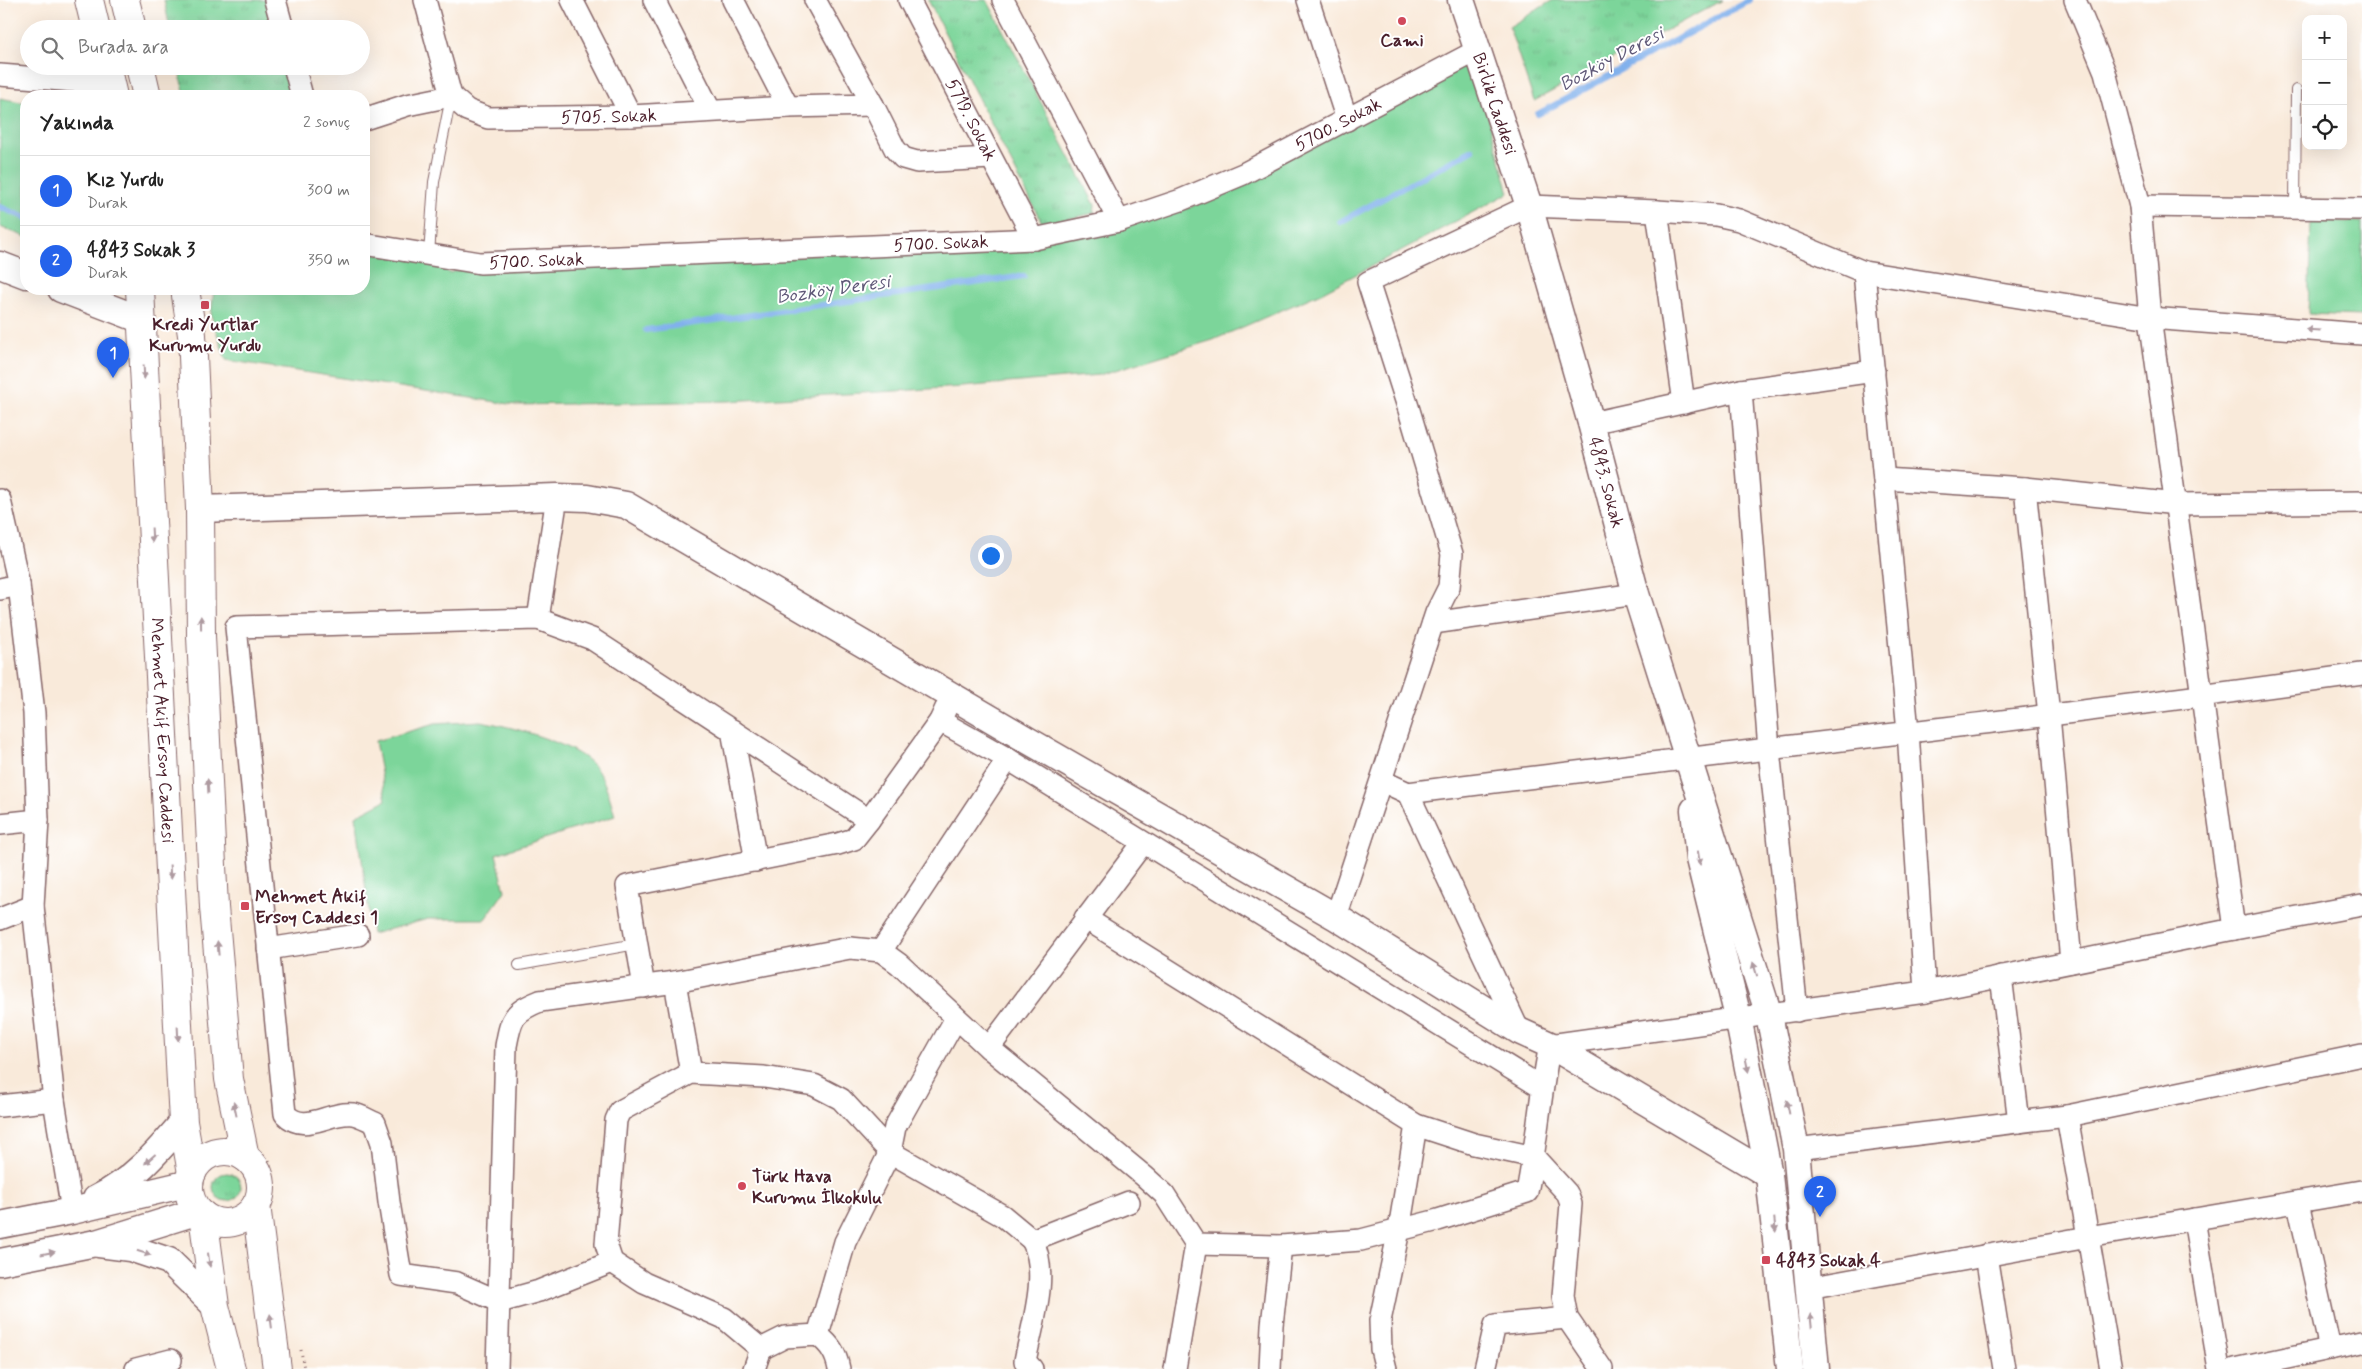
<!DOCTYPE html>
<html lang="tr">
<meta charset="utf-8">
<style>
:root{--surface:#fff;--page:#f6f6f6;--text:#222;--muted:#767676;--line:#e0e0e0;--accent:#2563eb}
body{margin:0;font-family:Mynerve,sans-serif;background:var(--page);color:var(--text)}
.controls{position:absolute;right:15px;top:15px;display:grid;overflow:hidden;border-radius:10px;box-shadow:0 5px 20px #0002}
.controls button{width:45px;height:45px;display:grid;place-items:center;padding:0;border:0;border-bottom:1px solid var(--line);background:var(--surface);color:var(--text);font:25px sans-serif}
.you{position:absolute;left:990px;top:555px;width:18px;height:18px;margin:-12px;border:4px solid #fff;border-radius:50%;background:#1a73e8;box-shadow:0 0 0 8px #1a73e833}
.badge{display:grid;place-items:center;width:32px;height:32px;border-radius:50%;background:var(--accent);color:#fff;font-size:16px;font-weight:700}
.pin{position:absolute;translate:-50% -41px;filter:drop-shadow(0 1px 2px #0008)}
.pin::after{content:'';position:absolute;top:26px;width:18px;height:15px;background:inherit;clip-path:polygon(0 0,100% 0,50% 100%)}
.list{margin:0;padding:0;list-style:none}
h2{display:flex;justify-content:space-between;align-items:center;height:65px;margin:0;padding:0 20px;font-size:21px}
h2 small{font-size:16px;font-weight:400;color:var(--muted)}
.list li{display:grid;grid-template-columns:32px 1fr auto;gap:15px;align-items:center;box-sizing:border-box;height:70px;padding:0 20px;border-top:1px solid var(--line)}
.list b{display:block;font-size:19px;white-space:nowrap}
.list p{margin:0;font-size:16px;white-space:nowrap;color:var(--muted)}
.list em{font-size:16px;font-style:normal;color:var(--muted)}
.icon{flex:none;width:28px;height:28px;fill:none;stroke:currentColor;stroke-width:2;stroke-linecap:round;stroke-linejoin:round}
.map{position:relative;flex:none;width:2362px;height:1369px;overflow:hidden}
.search{position:absolute;background:var(--surface);box-shadow:0 5px 20px #0002;left:20px;top:20px;width:350px;height:55px;display:flex;align-items:center;gap:12px;box-sizing:border-box;padding:0 18px;border-radius:28px;color:var(--muted);font-size:19px}
.panel{position:absolute;background:var(--surface);box-shadow:0 5px 20px #0002;left:20px;top:90px;width:350px;height:205px;border-radius:20px}
.map>svg:first-child{display:block}
.grass{fill:url(#grass-tufts);stroke:#637a62}
.green{fill:#7cd59a;stroke:#637a62}
.lines{fill:none;stroke-linecap:round;stroke-linejoin:round}
.stream{stroke:#81b1ec;stroke-width:6}
.service-casing{stroke:#876668;stroke-width:12}
.minor-casing{stroke:#876668;stroke-width:24}
.tertiary-casing{stroke:#876668;stroke-width:29}
.primary-casing{stroke:#876668;stroke-width:30}
.path{stroke:#876668;stroke-width:3;stroke-dasharray:1 4;stroke-linecap:butt}
.service{stroke:#fff;stroke-width:10}
.minor{stroke:#fff;stroke-width:21}
.tertiary{stroke:#fff;stroke-width:26}
.primary{stroke:#fff;stroke-width:28}
.oneway{fill:#ae9aa0}
.poi-dot{fill:#d1495b;stroke:#fff;stroke-width:2}
.labels{text-anchor:middle;stroke-width:4;stroke-linejoin:round;paint-order:stroke}
.poi-label{font-size:18px;font-weight:bold;fill:#4a1f2b;stroke:#fff;text-anchor:start}
.street-label{font-size:18px;fill:#4a1f2b;stroke:#fff}
.water-label{font-size:19px;font-style:italic;fill:#605978;stroke:#fff}
</style>
<div class="map">
<svg width="2362" height="1369" viewBox="0 0 2362 1369">
<defs>
<pattern id="grass-tufts" width="24" height="20" patternUnits="userSpaceOnUse" patternTransform="scale(1.25)"><rect width="24" height="20" fill="#7cd59a"/><path d="M3 7l-1-3M5 7V3M7 7l1-3M15 17l-1-3M17 17v-4M19 17l1-3" fill="none" stroke="#6db685"/></pattern>
</defs>
<rect width="100%" height="100%" fill="#fff"/>
<filter id="ink" filterUnits="userSpaceOnUse"><feTurbulence type="fractalNoise" baseFrequency=".02" numOctaves="2"/><feDisplacementMap in="SourceGraphic" scale="10" xChannelSelector="R" yChannelSelector="G"/><feConvolveMatrix kernelMatrix="1 2 1 2 8 2 1 2 1" color-interpolation-filters="sRGB"/></filter>
<filter id="wash" filterUnits="userSpaceOnUse"><feTurbulence type="fractalNoise" baseFrequency=".0096" numOctaves="4" result="noise"/><feDisplacementMap in="SourceGraphic" scale="20" xChannelSelector="R" yChannelSelector="G"/><feGaussianBlur stdDeviation="1.12" result="paint"/><feColorMatrix in="noise" values="0 0 0 0 0 0 0 0 0 0 0 0 0 0 0 0 0 1.4 0 .05"/><feComposite in="paint" operator="in"/></filter>
<g filter="url(#wash)">
<rect width="100%" height="100%" fill="#f9eada"/>
<path class="grass" d="M 164,0 L 268,0 L 275,29 L 170,29 Z
M 928,0 L 987,0 L 1095,205 L 1094,213 L 1043,225 Z
M 1553,0 L 1723,0 L 1534,101 L 1509,27 Z
M 178,66 L 285,66 L 293,96 L 185,96 Z
M213 1187a14 14 0 1 1 28 0a14 14 0 1 1-28 0Z"/>
<path class="green" d="M 1473,61 L 1509,193 L 1321,293 L 1213,340 L 1099,375 L 962,387 L 729,401 L 516,405 L 226,360 L 211,315 L 214,289 L 364,289 L 364,252 L 434,261 L 449,273 L 465,268 L 1076,236 L 1191,207 Z
M 0,98 L 26,103 L 26,237 L 0,227 Z
M 2311,220 L 2362,222 L 2362,316 L 2308,314 Z
M 480,721 C 510,726 574,743 594,766 C 606,781 610,798 615,816 L 496,854 L 505,891 L 485,919 L 428,919 L 372,934 L 356,816 L 386,800 L 375,741 L 435,724 Z"/>
<g class="lines">
<path class="stream" d="M 1538,114 L 1750,0
M 0,207 L 26,218
M 1340,222 L 1472,150
M 646,330 L 1024,276"/>
</g>
</g>
<g filter="url(#ink)">
<g class="lines">
<g class="service-casing">
<path id="service" d="M 2295,208 L 2296,90
M 429,255 L 434,182 L 451,97
M 519,965 L 636,944"/>
</g>
<g class="minor-casing">
<g id="minor">
<path d="M 275,0 L 283,29"/>
<path id="s1" d="M 425,0 L 451,96 L 467,110 L 488,118 L 631,116 L 788,107 L 873,105"/>
<path d="M 572,0 L 631,116"/>
<path d="M 654,0 L 710,110"/>
<path d="M 733,0 L 788,107"/>
<path d="M 815,0 L 873,105 L 895,149 L 903,158 L 917,162 L 991,158"/>
<path id="s2" d="M 909,0 L 1034,239"/>
<path d="M 1003,0 L 1119,221"/>
<path d="M 1308,0 L 1347,120"/>
<path d="M 2075,0 L 2105,72 L 2140,206 L 2150,318 L 2234,929"/>
<path d="M 294,66 L 302,96"/>
<path d="M 0,75 L 111,84"/>
<path d="M 364,119 L 407,105 L 451,96"/>
<path d="M 2140,206 L 2362,209"/>
<path d="M 1657,211 L 1684,403"/>
<path id="s3" d="M 364,244 L 480,263 L 1034,239 L 1119,221 L 1181,200 L 1243,174 L 1478,50"/>
<path d="M 1864,272 L 1908,731 L 1925,992"/>
<path d="M 1741,390 L 1769,750 L 1797,1011"/>
<path d="M 1591,423 L 1741,390 L 1874,371"/>
<path d="M 1884,479 L 2025,488 L 2177,504 L 2362,502"/>
<path d="M 2025,488 L 2049,715 L 2071,962"/>
<path d="M 0,500 L 19,585 L 34,713 L 38,820 L 33,906 L 54,1100 L 72,1211"/>
<path d="M 0,589 L 19,585"/>
<path d="M 538,619 L 557,497"/>
<path d="M 1433,623 L 1636,594"/>
<path d="M 940,721 L 1008,759 L 1541,1087"/>
<path d="M 732,730 L 756,861"/>
<path d="M 1382,781 L 1408,793 C 1726,752 2045,719 2362,674"/>
<path d="M 1408,793 L 1519,1031"/>
<path d="M 869,820 L 592,639 L 538,619 L 236,627 L 285,1114 C 305,1135 328,1111 353,1114 C 360,1115 368,1120 375,1123 L 382,1143 L 389,1202 L 401,1275 L 457,1283 L 500,1302 L 539,1291 L 612,1262 L 606,1244 L 616,1120 L 620,1111 L 691,1073 L 764,1077 L 814,1085 L 841,1099 L 890,1152 L 1003,1216 L 1032,1240 L 1129,1202"/>
<path d="M 0,824 L 38,820"/>
<path d="M 1336,917 L 1436,613 L 1449,587 L 1452,554 L 1409,410 L 1368,282 L 1529,206 L 1657,211 L 1716,215 L 1739,220 L 1864,272 L 2150,318 L 2362,334"/>
<path d="M 1085,918 L 1416,1125 L 1474,1144 L 1534,1157 L 1567,1193 L 1571,1204 L 1563,1296 L 1567,1318 L 1602,1369"/>
<path d="M 0,919 L 33,906"/>
<path d="M 268,949 L 358,935"/>
<path d="M 881,951 L 1008,759"/>
<path d="M 2001,976 L 2019,1122"/>
<path d="M 675,982 L 691,1073"/>
<path d="M 644,987 L 627,886 L 838,844 L 854,839 L 869,820 L 940,721 L 946,708"/>
<path d="M 989,1048 L 1143,843"/>
<path d="M 0,1106 L 54,1100"/>
<path d="M 2067,1116 L 2111,1369"/>
<path d="M 1796,1149 L 2067,1116 L 2362,1055"/>
<path d="M 2298,1203 L 2330,1349"/>
<path d="M 2194,1219 L 2219,1369"/>
<path d="M 1032,1240 C 1050,1273 1032,1325 1025,1361 L 1032,1369"/>
<path d="M 1196,1244 L 1281,1246 L 1361,1240 L 1438,1220 L 1527,1192 C 1537,1143 1540,1094 1550,1045 L 1925,992 L 2234,929 L 2362,905"/>
<path d="M 1986,1255 L 2004,1369"/>
<path d="M 612,1262 L 644,1283 L 724,1318 L 761,1349 L 785,1337 L 818,1335 C 830,1345 836,1353 839,1369"/>
<path d="M 1808,1288 L 2088,1237 L 2362,1191"/>
<path d="M 818,1335 L 845,1242 L 890,1152 L 895,1127 L 956,1018"/>
<path d="M 136,1369 L 171,1360"/>
<path d="M 497,1369 L 506,1046 C 511,1018 513,1012 540,1001 L 675,982 L 850,948 L 881,951 L 899,964 L 989,1048 L 1144,1176 L 1164,1194 L 1196,1244 L 1175,1369"/>
<path d="M 754,1369 L 761,1349"/>
<path d="M 1270,1369 L 1272,1325 L 1281,1246"/>
<path d="M 1386,1369 L 1381,1349 L 1380,1321 L 1399,1230 L 1416,1125"/>
<path d="M 1485,1369 L 1495,1325 L 1567,1318"/>
<path d="M 2235,1369 L 2362,1342"/>
</g>
</g>
<g class="tertiary-casing">
<g id="tertiary">
<path id="s4" d="M 1461,0 L 1529,206 L 1591,423 L 1636,594 L 1769,1015 L 1796,1149 L 1816,1369"/>
<path d="M 0,265 L 26,275"/>
<path d="M 61,289 L 142,320"/>
<path d="M 200,509 L 557,497 L 587,498 L 626,505 L 1029,741 L 1336,917 L 1519,1031 L 1550,1045 L 1769,1175"/>
<path d="M 1694,810 L 1699,859 L 1738,1017 L 1769,1175 L 1790,1369"/>
<path d="M 96,1199 C 132,1181 157,1153 183,1122"/>
<path d="M 0,1225 L 72,1211 L 190,1183"/>
<path d="M 99,1244 L 130,1248 L 169,1261 L 215,1306"/>
<path d="M 0,1262 L 96,1243 L 199,1211"/>
</g>
</g>
<g class="primary-casing">
<g id="primary">
<path d="M 89,0 L 96,29"/>
<path d="M 125,0 L 132,29"/>
<path d="M 106,66 L 113,96"/>
<path d="M 140,66 L 147,96"/>
<path id="s5" d="M 140,289 L 183,1122 L 192,1173"/>
<path d="M 185,289 L 192,335 L 200,509 L 201,636 L 214,907 L 229,1079 L 245,1157"/>
<circle cx="225" cy="1187" r="36"/>
<path d="M 256,1205 L 277,1369"/>
<path d="M 203,1215 L 215,1306 L 231,1369"/>
</g>
</g>
<path class="path" d="M 269,1160 L 274,1191
M 301,1350 L 304,1369"/>
<use href="#service" class="service"/>
<use href="#minor" class="minor"/>
<use href="#tertiary" class="tertiary"/>
<use href="#primary" class="primary"/>
</g>
<defs><path id="oneway-solid" d="M-6-.8H1V-3.2L6.5 0L1 3.2V.8H-6Z" transform="scale(1.25)"/></defs>
<g class="oneway">
<use href="#oneway-solid" transform="translate(2313 330) rotate(-176)"/>
<use href="#oneway-solid" transform="translate(144 372) rotate(87)"/>
<use href="#oneway-solid" transform="translate(152 535) rotate(87)"/>
<use href="#oneway-solid" transform="translate(201 623) rotate(-91)"/>
<use href="#oneway-solid" transform="translate(208 786) rotate(-93)"/>
<use href="#oneway-solid" transform="translate(1699 858) rotate(81)"/>
<use href="#oneway-solid" transform="translate(170 872) rotate(87)"/>
<use href="#oneway-solid" transform="translate(218 948) rotate(-95)"/>
<use href="#oneway-solid" transform="translate(1755 969) rotate(-107)"/>
<use href="#oneway-solid" transform="translate(178 1034) rotate(87)"/>
<use href="#oneway-solid" transform="translate(1747 1065) rotate(78)"/>
<use href="#oneway-solid" transform="translate(1788 1107) rotate(-101)"/>
<use href="#oneway-solid" transform="translate(235 1109) rotate(-102)"/>
<use href="#oneway-solid" transform="translate(150 1159) rotate(138)"/>
<use href="#oneway-solid" transform="translate(1775 1225) rotate(84)"/>
<use href="#oneway-solid" transform="translate(48 1253) rotate(-11)"/>
<use href="#oneway-solid" transform="translate(144 1253) rotate(18)"/>
<use href="#oneway-solid" transform="translate(209 1260) rotate(82)"/>
<use href="#oneway-solid" transform="translate(271 1321) rotate(-97)"/>
<use href="#oneway-solid" transform="translate(1811 1321) rotate(-96)"/>
</g>
</g>
<g class="poi-dot">
<circle cx="1402" cy="21" r="5"/>
<rect x="200" y="300" width="10" height="10" rx="2.5"/>
<rect x="240" y="901" width="10" height="10" rx="2.5"/>
<circle cx="742" cy="1186" r="5"/>
<rect x="1761" y="1255" width="10" height="10" rx="2.5"/>
</g>
<g class="labels">
<g class="poi-label">
<text x="1402" y="46" text-anchor="middle">Cami</text>
<text x="205" y="330" text-anchor="middle">Kredi Yurtlar<tspan x="205" dy="21">Kurumu Yurdu</tspan></text>
<text x="255" y="902">Mehmet Akif<tspan x="255" dy="21">Ersoy Caddesi 1</tspan></text>
<text x="752" y="1182">Türk Hava<tspan x="752" dy="21">Kurumu İlkokulu</tspan></text>
<text x="1776" y="1266">4843 Sokak 4</text>
</g>
<g class="street-label">
<text dy="6" stroke="none"><textPath href="#s4" startOffset="109">Birlik Caddesi</textPath></text>
<text dy="6" stroke="none"><textPath href="#s1" startOffset="264">5705. Sokak</textPath></text>
<text dy="6" stroke="none"><textPath href="#s2" startOffset="135">5719. Sokak</textPath></text>
<text dy="6" stroke="none"><textPath href="#s3" startOffset="999">5700. Sokak</textPath></text>
<text dy="6" stroke="none"><textPath href="#s3" startOffset="579">5700. Sokak</textPath></text>
<text dy="6" stroke="none"><textPath href="#s3" startOffset="174">5700. Sokak</textPath></text>
<text dy="6" stroke="none"><textPath href="#s4" startOffset="504">4843. Sokak</textPath></text>
<text dy="6" stroke="none"><textPath href="#s5" startOffset="442">Mehmet Akif Ersoy Caddesi</textPath></text>
</g>
<g class="water-label">
<text transform="translate(1611 58) rotate(-28)" y="7">Bozköy Deresi</text>
<text transform="translate(833 288) rotate(-8)" y="7">Bozköy Deresi</text>
</g>
</g>
</svg>
<div class="controls">
<button>+</button>
<button>−</button>
<button><svg class="icon" aria-label="locate" viewBox="0 0 24 24"><circle cx="12" cy="12" r="6"/><path d="M12 2v4M12 18v4M2 12h4M18 12h4"/></svg></button>
</div>
<div class="you"></div>
<div class="pin badge" style="left:113px;top:378px">1</div>
<div class="pin badge" style="left:1820px;top:1217px">2</div>
<div class="search"><svg class="icon" aria-label="search" viewBox="0 0 24 24"><circle cx="10" cy="10" r="6"/><path d="M15 15l6 6"/></svg>Burada ara</div>
<section class="panel">
<h2>Yakında<small>2 sonuç</small></h2>
<ul class="list">
<li><span class="badge">1</span><div><b>Kız Yurdu</b><p>Durak</p></div><em>300 m</em></li>
<li><span class="badge">2</span><div><b>4843 Sokak 3</b><p>Durak</p></div><em>350 m</em></li>
</ul>
</section>
</div>
